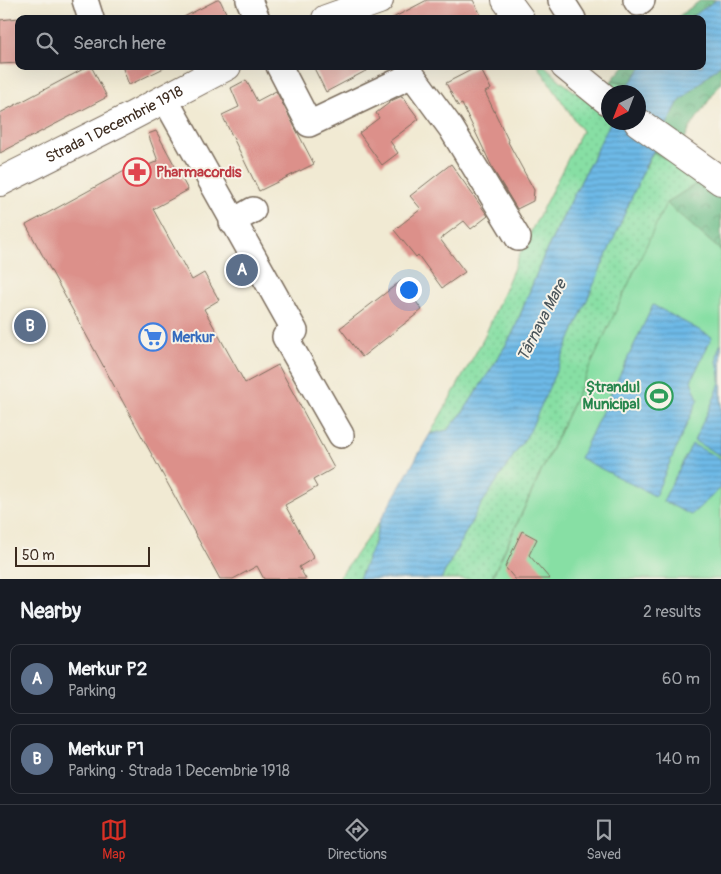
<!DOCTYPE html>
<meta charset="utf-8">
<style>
:root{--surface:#171b24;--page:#20242c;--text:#f1f3f6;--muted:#9ea1a6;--line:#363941;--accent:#d93025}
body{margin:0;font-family:Pangolin,sans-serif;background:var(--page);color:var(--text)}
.compass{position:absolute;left:601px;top:85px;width:45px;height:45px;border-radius:50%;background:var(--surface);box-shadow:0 5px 20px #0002;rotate:222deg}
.scale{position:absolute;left:15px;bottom:12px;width:135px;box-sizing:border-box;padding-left:5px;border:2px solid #3b2a1e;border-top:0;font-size:14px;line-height:18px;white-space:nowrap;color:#3b2a1e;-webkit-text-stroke:4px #f7f3e8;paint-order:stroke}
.you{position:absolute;left:408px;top:289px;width:18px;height:18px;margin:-12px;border:4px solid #fff;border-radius:50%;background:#1a73e8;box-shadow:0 0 0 8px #1a73e833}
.badge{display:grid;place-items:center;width:32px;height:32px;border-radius:50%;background:var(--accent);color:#fff;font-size:16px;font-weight:700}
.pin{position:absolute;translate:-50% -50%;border:2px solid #fff;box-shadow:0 1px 5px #0006}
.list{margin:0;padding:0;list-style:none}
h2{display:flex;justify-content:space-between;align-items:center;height:65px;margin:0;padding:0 20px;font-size:21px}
h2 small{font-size:16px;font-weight:400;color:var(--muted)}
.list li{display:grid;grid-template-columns:32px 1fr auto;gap:15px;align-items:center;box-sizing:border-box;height:70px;margin:0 10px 10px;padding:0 10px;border:1px solid var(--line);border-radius:10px}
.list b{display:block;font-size:19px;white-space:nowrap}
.list p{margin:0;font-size:16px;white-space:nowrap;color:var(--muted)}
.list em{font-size:16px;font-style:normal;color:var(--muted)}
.icon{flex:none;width:28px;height:28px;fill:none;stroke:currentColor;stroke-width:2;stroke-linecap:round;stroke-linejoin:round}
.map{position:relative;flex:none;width:721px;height:579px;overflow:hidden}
.search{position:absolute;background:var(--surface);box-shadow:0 5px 20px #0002;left:15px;right:15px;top:15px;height:55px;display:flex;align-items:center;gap:12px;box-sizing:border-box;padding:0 18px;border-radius:10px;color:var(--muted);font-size:19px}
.sheet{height:225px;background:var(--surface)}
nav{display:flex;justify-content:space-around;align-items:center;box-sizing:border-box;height:70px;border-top:1px solid var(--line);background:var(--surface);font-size:14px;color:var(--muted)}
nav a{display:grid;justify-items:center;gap:2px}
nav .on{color:var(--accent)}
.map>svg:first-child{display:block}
.grass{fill:url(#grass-dots);stroke:#618461}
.forest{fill:url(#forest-crowns);stroke:#547454}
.green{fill:#87dfa4;stroke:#618461}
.water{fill:url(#water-rules);stroke:#547282}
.building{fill:#dc908a}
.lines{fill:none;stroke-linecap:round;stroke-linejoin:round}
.minor-casing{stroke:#7b6d5d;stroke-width:28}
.major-casing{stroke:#7b6d5d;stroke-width:30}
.minor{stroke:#fff;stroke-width:25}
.major{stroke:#fff;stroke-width:28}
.labels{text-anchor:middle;stroke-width:4;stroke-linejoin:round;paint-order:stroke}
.street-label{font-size:15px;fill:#3b2a1e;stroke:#f7f3e8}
.health-label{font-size:15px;font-weight:bold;fill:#be3a42;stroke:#f7f3e8;text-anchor:start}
.shop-label{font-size:15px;font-weight:bold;fill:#366cbe;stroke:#f7f3e8;text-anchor:start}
.leisure-label{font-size:15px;font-weight:bold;fill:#27864d;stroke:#f7f3e8;text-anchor:end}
.water-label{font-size:16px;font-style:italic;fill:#4a555a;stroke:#f7f3e8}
</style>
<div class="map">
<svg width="721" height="579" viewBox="0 0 721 579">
<defs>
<pattern id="grass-dots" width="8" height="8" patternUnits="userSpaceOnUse" patternTransform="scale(1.25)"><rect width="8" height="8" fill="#87dfa4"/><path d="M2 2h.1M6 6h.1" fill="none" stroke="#75c08d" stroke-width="1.8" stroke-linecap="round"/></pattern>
<pattern id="forest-crowns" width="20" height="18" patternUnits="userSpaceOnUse" patternTransform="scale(1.25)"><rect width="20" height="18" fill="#6dbe8a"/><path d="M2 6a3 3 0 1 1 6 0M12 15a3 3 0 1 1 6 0" fill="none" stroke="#5b9b70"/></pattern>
<pattern id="water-rules" width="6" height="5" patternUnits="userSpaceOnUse" patternTransform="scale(1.25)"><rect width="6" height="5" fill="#6db9e7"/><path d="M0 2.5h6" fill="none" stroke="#5b97bb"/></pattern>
</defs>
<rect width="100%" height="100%" fill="#f7f3e8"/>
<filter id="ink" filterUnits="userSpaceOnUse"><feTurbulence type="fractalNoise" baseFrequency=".02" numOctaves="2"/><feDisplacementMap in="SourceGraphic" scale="10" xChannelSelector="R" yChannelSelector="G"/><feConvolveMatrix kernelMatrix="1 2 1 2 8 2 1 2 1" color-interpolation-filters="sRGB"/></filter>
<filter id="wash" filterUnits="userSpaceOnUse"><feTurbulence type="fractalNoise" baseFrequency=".0096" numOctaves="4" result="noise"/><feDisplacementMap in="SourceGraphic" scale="20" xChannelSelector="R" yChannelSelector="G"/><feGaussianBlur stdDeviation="1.12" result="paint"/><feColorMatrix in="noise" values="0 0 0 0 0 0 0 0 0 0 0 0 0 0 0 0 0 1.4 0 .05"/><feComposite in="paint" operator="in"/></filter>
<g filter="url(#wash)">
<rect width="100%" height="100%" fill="#f1ead3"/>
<path class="grass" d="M 538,66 L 545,66 L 562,82 L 594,106 L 612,80 L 629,84 L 625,92 L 608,92 L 608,122 L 610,123 L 544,255 L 513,333 L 495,363 L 463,412 L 448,430 L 430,434 L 484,338 L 521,251 L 582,131 Z
M 653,152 L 673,163 L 699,182 L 666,204 L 491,579 L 441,579 L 477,511 Z
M 380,521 L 374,543 L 359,579 L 338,579 Z"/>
<path class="forest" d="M 701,0 L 716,0 L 689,19 L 675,19 Z
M 721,64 L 721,83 L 690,128 L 673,163 L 653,152 L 678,103 Z
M 624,66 L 643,66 L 629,84 L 612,80 Z
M 699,182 L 721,199 L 721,251 L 666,203 Z"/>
<path class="green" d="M 666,203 L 721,251 L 721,579 L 493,579 L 492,578 Z"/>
<path class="water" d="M 716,0 L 721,0 L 721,64 L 678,103 L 645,167 L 530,431 L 477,511 L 441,579 L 359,579 L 374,543 L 380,521 L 430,434 L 448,430 L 463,412 L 495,363 L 513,333 L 544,255 L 610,123 L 638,122 L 638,92 L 625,92 L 629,84 L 643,66 L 702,66 L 702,19 L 689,19 Z
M 653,305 L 712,337 L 691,381 L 698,399 L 655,496 L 580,458 Z
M 721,343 L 721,456 L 694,441 C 702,422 714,402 720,382 C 721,368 712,362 721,343 Z
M 692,444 L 721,459 L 721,488 L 691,515 L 663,501 Z"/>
<g id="blocks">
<path class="building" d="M 217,0 L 220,0 L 229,19 L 180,19 Z
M 427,0 L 473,0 L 483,19 L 391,19 Z
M 19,18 L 19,63 L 0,64 L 0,20 Z
M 89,66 L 91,66 L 107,97 L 0,153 L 0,113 Z
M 122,66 L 168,66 L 129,85 Z
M 313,66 L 375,66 L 326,92 Z
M 479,66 L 491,89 L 485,92 L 509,142 L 508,142 L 534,190 L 533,201 L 517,209 L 494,171 L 462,104 L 458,106 L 446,83 Z
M 246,80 L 257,101 L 276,91 L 314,164 L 259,191 L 222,115 L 239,107 L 231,88 Z
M 402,96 L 419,119 L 390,141 L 398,153 L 382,165 L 359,133 L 379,118 L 376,113 L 393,100 Z
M 156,131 L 188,190 L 153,209 L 192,280 L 204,273 L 219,300 L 204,309 L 245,383 L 278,365 L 334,468 L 313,480 L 317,487 L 285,505 L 314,558 L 299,567 L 306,579 L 264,579 L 257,566 L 233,579 L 220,579 L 26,225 L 141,162 L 144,167 L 158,161 L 148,134 Z
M 451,164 L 488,216 L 471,229 L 464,221 L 440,239 L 465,272 L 442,288 L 418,255 L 416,257 L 394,230 L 421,209 L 410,196 Z
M 401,281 L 422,310 L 362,357 L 340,328 Z
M 522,531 L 537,539 L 529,555 L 550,579 L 515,579 L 505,567 Z"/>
</g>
</g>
<g filter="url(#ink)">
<use href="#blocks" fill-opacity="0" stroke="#7b6d5d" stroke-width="1"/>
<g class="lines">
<g class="minor-casing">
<path id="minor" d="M 85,0 L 91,19
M 249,0 L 257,19
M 561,0 L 573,19
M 636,0 L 638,3 L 642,0
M 279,66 L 309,124 L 412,75 L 451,128 L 518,238
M 165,99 L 295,331 L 285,337 L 341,435
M 232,222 L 253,210"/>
</g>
<g class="major-casing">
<g id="major">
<path d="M 506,0 L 520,19"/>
<path d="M 326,19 L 379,0"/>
<path d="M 565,66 L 608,101"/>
<path d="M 638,122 L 721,181"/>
<path id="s1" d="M 0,182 L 132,116 L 227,66"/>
</g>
</g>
<use href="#minor" class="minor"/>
<use href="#major" class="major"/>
</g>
</g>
<defs>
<g id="pharmacy-ring" transform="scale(1.4375)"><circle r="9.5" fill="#f7f3e8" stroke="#e0444e" stroke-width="1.5"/><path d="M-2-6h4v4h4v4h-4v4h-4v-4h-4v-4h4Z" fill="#e0444e"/></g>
<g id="supermarket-ring" transform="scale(1.4375)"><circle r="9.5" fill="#f7f3e8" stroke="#3f7fe0" stroke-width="1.5"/><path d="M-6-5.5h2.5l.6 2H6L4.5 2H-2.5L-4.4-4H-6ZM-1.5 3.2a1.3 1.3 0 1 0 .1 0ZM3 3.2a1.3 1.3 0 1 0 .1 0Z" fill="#3f7fe0"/></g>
<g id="stadium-ring" transform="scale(1.4375)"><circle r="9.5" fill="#f7f3e8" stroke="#2e9e5b" stroke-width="1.5"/><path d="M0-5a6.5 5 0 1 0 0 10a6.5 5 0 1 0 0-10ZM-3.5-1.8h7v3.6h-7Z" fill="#2e9e5b"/></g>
</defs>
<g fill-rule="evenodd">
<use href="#pharmacy-ring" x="137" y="172"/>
<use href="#supermarket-ring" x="153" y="337"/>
<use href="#stadium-ring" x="659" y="396"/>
</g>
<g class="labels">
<g class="street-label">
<text dy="5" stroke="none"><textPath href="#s1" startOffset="128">Strada 1 Decembrie 1918</textPath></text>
</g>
<g class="health-label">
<text x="156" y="177">Pharmacordis</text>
</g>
<g class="shop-label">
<text x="172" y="342">Merkur</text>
</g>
<g class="leisure-label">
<text x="640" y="392">Ștrandul<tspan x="640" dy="17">Municipal</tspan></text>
</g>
<g class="water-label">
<text transform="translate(541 320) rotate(-63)" y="6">Târnava Mare</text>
</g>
</g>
</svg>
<svg class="compass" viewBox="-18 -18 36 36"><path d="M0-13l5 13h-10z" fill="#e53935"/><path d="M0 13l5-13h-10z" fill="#9ea1a6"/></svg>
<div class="scale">50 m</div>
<div class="you"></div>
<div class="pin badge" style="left:242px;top:270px;background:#5c6f8a">A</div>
<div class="pin badge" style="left:30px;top:326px;background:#5c6f8a">B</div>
<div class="search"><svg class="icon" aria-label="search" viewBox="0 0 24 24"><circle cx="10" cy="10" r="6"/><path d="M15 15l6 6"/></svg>Search here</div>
</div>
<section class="sheet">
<h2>Nearby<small>2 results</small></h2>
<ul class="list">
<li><span class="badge" style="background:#5c6f8a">A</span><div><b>Merkur P2</b><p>Parking</p></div><em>60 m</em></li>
<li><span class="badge" style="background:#5c6f8a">B</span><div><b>Merkur P1</b><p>Parking · Strada 1 Decembrie 1918</p></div><em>140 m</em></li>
</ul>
</section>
<nav>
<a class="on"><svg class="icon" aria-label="map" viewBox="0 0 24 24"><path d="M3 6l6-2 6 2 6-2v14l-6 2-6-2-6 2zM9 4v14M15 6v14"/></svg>Map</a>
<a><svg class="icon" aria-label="directions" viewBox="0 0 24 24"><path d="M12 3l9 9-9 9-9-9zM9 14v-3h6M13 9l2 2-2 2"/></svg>Directions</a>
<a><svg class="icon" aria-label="saved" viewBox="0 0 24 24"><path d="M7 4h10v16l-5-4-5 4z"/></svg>Saved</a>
</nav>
